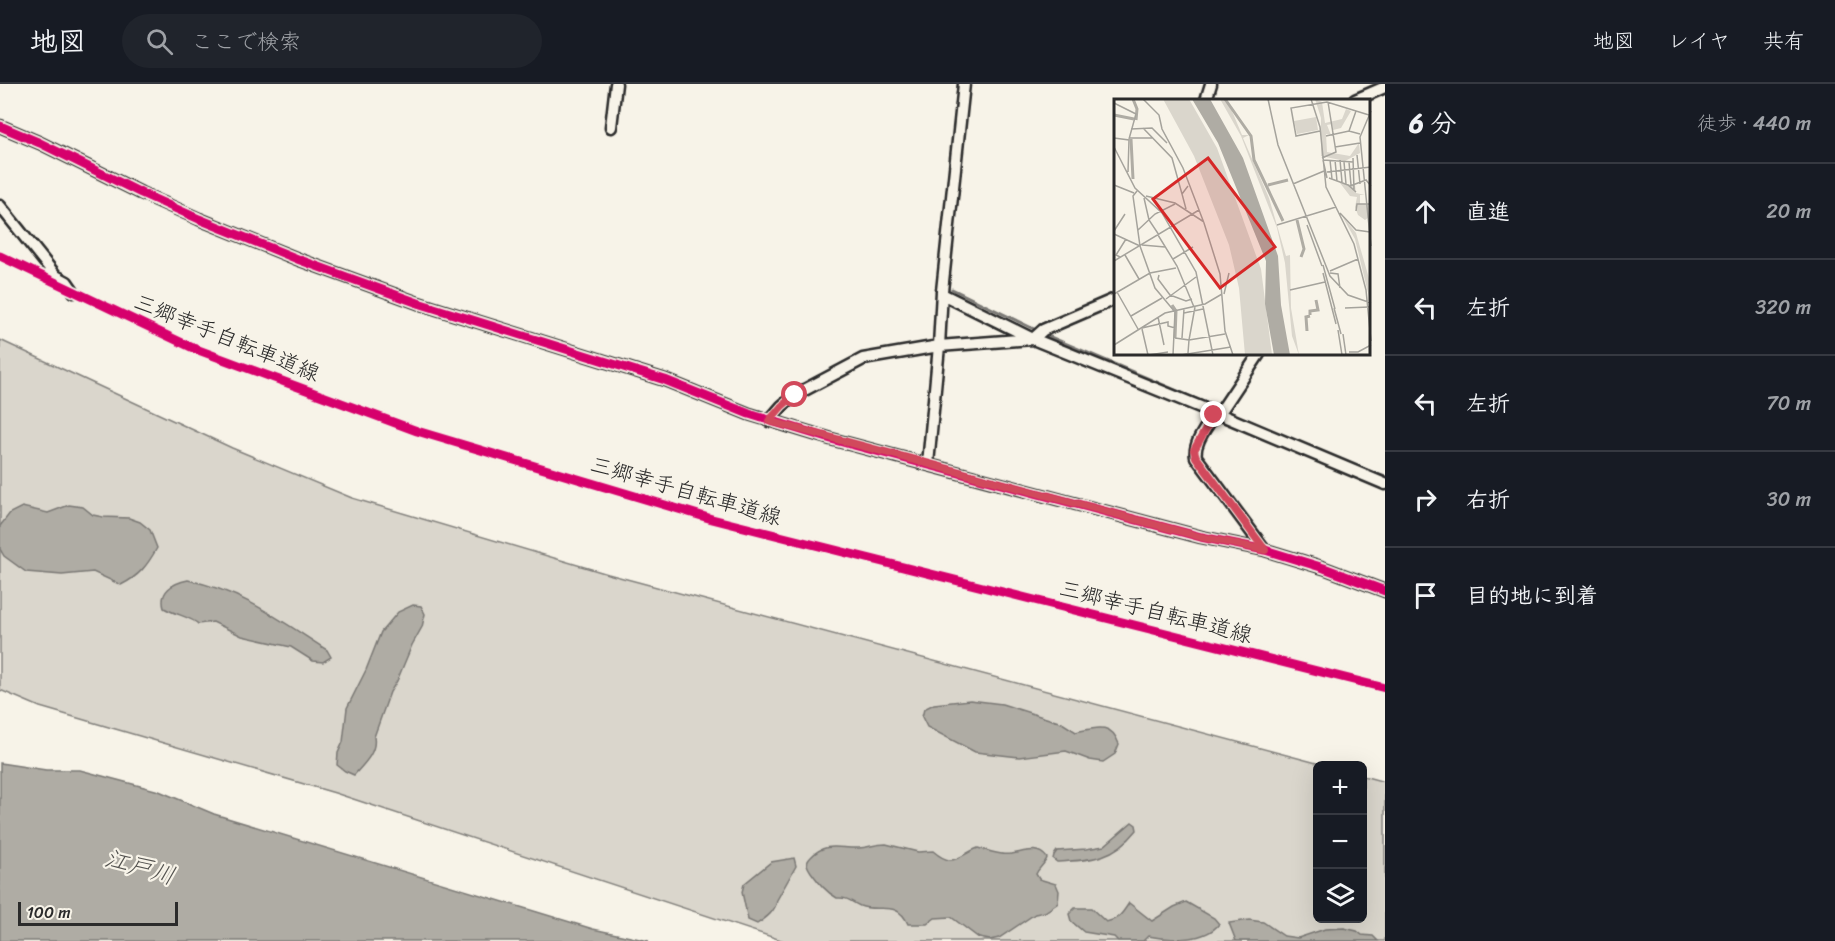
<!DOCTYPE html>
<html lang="ja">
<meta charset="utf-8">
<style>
:root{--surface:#171b24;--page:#20242c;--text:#f1f3f6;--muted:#9ea1a6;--line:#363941}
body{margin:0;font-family:Sriracha,"Klee One",sans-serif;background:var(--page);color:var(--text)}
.controls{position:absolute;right:18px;bottom:18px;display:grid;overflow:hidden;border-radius:9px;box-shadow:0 6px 24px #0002}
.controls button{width:54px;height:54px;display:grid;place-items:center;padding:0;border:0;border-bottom:2px solid var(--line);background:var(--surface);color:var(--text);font:30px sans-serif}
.scale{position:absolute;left:18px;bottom:15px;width:160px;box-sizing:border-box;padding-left:6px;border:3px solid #2b2b2b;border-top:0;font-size:16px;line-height:21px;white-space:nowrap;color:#2b2b2b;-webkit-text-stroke:4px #f7f3e8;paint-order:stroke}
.stop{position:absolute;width:18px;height:18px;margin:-14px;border:4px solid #d1495b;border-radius:50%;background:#fff}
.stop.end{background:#d1495b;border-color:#fff;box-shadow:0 2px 6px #0008}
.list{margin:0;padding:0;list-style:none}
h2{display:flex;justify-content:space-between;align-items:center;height:78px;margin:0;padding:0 24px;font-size:26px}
h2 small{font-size:20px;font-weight:400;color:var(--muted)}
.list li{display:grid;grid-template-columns:39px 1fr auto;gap:18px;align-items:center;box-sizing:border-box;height:96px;padding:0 24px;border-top:2px solid var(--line)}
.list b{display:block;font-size:22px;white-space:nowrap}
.list em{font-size:20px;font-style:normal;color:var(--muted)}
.icon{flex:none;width:33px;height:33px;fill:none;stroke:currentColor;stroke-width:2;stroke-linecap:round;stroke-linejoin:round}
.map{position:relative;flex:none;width:1385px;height:857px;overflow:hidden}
header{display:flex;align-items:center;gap:36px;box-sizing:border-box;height:84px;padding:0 30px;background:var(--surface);border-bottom:2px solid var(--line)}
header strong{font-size:28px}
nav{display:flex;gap:33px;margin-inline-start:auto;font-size:21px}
.search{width:420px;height:54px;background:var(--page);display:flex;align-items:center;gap:15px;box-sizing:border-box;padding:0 21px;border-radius:33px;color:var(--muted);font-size:22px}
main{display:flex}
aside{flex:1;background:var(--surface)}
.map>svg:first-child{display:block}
.green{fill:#dad6cc;stroke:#82807c;stroke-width:1.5}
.water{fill:#afaca4;stroke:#7a7874;stroke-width:1.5}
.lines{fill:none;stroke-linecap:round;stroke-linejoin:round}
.stream{stroke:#7a7874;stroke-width:3}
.minor-casing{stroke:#2b2b2b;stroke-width:15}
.minor{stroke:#f7f3e8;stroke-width:10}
.cycleway-casing{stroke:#f7f3e8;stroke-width:13}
.cycleway{stroke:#d6006c;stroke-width:9}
.route{stroke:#d1495b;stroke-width:8}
.labels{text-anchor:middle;stroke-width:4.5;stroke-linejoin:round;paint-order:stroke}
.street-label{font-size:22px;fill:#2b2b2b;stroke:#f7f3e8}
.water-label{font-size:24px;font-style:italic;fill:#53524f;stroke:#f7f3e8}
.inset-river{fill:none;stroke:#afaca4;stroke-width:3}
.inset-road{fill:none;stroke:#a5a39c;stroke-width:1.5}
.view{fill:#d62828;fill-opacity:0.15;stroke:#d62828;stroke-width:3}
.inset-edge{fill:none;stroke:#2b2b2b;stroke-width:3}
</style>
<header>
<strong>地図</strong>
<div class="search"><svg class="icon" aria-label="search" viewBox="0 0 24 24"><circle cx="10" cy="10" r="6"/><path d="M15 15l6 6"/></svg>ここで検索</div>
<nav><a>地図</a><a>レイヤ</a><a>共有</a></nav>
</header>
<main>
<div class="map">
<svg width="1385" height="857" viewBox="0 0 1385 857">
<rect width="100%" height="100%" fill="#f7f3e8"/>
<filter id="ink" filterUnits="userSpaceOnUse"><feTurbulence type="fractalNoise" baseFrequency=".0167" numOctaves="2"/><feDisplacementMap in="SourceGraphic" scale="12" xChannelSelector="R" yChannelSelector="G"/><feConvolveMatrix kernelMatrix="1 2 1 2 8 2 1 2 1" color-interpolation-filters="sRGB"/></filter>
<g filter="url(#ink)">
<path class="green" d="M 0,256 L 232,364 L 352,414 L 608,490 L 1324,681 L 1318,682 L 1318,834 L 1362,834 L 1363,692 L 1385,698 L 1385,857 L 784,857 L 335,709 L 40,623 L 0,606 Z"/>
<path class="water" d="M 69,421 L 83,423 L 93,431 L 103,433 L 129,434 L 140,438 L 150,446 L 157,464 C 147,482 139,492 121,501 L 93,488 L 62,491 L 26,488 L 4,472 L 0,465 L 0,442 L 10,429 L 22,423 L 48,429 Z
M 188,496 C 244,508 280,536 327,566 L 331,573 L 323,578 L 313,577 L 291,563 L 242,552 L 213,538 L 198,540 C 193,534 174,530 164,524 C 159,507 173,499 188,496 Z
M 413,521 L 421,522 L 425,530 L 422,543 L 412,561 L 397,597 L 390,608 L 374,653 C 377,668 364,680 354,691 L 345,687 L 337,681 L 338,669 L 343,658 L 347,624 L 366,586 L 381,548 L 398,528 Z
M 970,616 L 1002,620 L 1046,634 L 1062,639 L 1076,648 C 1095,644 1111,637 1119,660 L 1115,670 L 1103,678 L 1090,676 L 1066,667 L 1019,673 L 975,668 L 927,643 L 922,633 L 924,625 L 934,620 Z
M 0,679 L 46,686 L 80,686 L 159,707 L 214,730 L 593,845 L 649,857 L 0,857 Z
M 1132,738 L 1136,741 L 1137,746 C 1114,775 1092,776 1057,778 L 1053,775 L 1054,771 L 1057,767 L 1086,765 L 1104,762 Z
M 886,760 L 918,768 L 933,767 C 954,785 957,772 978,764 C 986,766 994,769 1002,770 C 1017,773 1035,758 1047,774 C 1045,780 1039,783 1036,790 L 1039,795 L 1056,800 L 1059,807 L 1058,819 L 1045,828 L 1035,830 L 999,854 L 990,856 L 979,854 L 951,833 L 935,834 L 927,840 L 908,840 C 897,815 878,829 860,822 C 851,818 848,813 837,814 C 826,808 819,799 811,788 C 807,782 805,779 811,773 C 826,757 840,765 859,764 C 868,763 877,760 886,760 Z
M 794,774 L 796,782 L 777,816 C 776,827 766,834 757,840 L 748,836 L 742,808 L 744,800 L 771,778 Z
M 1186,818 L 1214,834 L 1219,840 C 1206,857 1172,857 1148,852 L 1143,857 L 1118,857 L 1114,853 L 1084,848 L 1071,837 L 1069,830 L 1075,824 L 1091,824 L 1106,838 C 1119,835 1122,830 1129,819 L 1152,837 L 1174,823 Z
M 1249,836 L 1263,838 L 1284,852 L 1298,854 L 1325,845 L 1344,844 L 1357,847 L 1362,851 L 1373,852 L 1378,857 L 1236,857 L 1229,839 Z"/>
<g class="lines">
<path class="stream" d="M 952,205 L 1038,247
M 1043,250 L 1220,325
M 1350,380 L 1385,393"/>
<g class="minor-casing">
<path id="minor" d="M 1206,16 L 1211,0
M 1355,16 L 1385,3
M 0,42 L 40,59 L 141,109 L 199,135 L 300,176 L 418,219 L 665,296 L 749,330 L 831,355 L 1201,453 L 1265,466 L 1324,484 L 1385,507
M 611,43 L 616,0
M 0,122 L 56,192 L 67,198 L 74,208
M 942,210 L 1033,255 L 1215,329 C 1208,342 1193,358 1196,373 L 1265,466
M 1219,330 L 1259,270
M 1214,331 L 1219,330 L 1385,400
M 769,337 L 782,322 L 795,311 L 863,275 L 939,262 L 1033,255 L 1043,246 L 1115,215
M 928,380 L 939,262 L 942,207 L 964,0"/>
</g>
<use href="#minor" class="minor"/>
<g class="cycleway-casing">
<path id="cycleway" d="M 0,42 L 40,59 L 141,109 L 199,135 L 300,176 L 418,219 L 665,296 L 749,330 L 831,355 L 1201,453 L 1265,466 L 1324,484 L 1385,507
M 0,172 L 193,264 L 417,347 L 712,435 L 1385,604"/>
</g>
<use href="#cycleway" class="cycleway"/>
</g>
</g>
<g class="lines" filter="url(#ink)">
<path class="route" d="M 795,311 L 782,322 L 769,337 L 1201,453 L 1265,466 L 1196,373 L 1194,366 L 1214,331"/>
</g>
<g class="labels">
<g class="street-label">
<text transform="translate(227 253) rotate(22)" y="8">三郷幸手自転車道線</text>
<text transform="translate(686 406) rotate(16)" y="8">三郷幸手自転車道線</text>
<text transform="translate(1156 527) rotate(14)" y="8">三郷幸手自転車道線</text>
</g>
<g class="water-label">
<text transform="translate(140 783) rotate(16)" y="8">江戸川</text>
</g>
</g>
<g transform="translate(1114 15)">
<rect width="256" height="256" fill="#f7f3e8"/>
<path d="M 49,0 L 75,0 L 103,49 L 147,170 L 158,256 L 131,256 L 125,189 L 115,146 L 80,57 ZM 106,0 L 111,0 L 118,12 L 128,36 L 135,36 L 129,39 L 155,99 L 172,157 L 176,156 L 177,209 L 185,256 L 178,237 L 171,164 L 163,129 L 127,37 ZM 201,0 L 208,3 L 211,24 L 228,20 L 232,10 L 237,12 L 227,29 L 219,31 L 218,25 L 213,26 L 217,36 L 212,35 L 213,53 L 236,57 L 245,44 L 246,54 L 231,62 L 207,57 L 207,19 ZM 202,18 L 204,31 L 183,35 L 180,22 ZM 226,84 L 241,86 L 242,94 L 251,96 L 246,96 L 246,105 L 255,105 L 255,118 L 251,121 L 244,116 L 241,108 L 243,98 L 236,97 ZM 227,115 L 242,134 L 256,183 L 256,202 L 241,140 Z" fill="#dad6cc"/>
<path d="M 78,0 L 96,0 L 129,59 L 164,157 L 167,206 L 176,256 L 160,256 L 151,205 L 152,162 L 104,44 Z" fill="#afaca4"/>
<path class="inset-river" d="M 19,0 L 23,10 L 22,21M 111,0 L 137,37 L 140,61 L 169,122M 0,16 L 20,20M 17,40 L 19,80M 154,86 L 174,81M 183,121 L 190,150 L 187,158M 58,206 L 62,212 L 61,239M 196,216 L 196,212 L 204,211 L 202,201M 193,232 L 192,218 L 196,217"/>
<path class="inset-road" d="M 29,0 L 45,16 L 48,30 L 69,69 L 90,124 L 106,175 L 111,232 L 119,256M 154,0 L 164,46 L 216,177 L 234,196 L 257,204M 197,0 L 206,28 L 212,88 L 240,145 L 252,191 L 257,242M 0,4 L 22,15 L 15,40M 257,12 L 246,38 L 257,147M 29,29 L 58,59 L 68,95M 17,30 L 38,29 L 53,44M 206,32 L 182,37 L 177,9 L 213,3 L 255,16M 235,32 L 242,12M 212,37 L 235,32 L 246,35M 0,39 L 15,41 L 14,73M 16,39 L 38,39M 0,48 L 21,89 L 48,114 L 82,173 L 99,256M 221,48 L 246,44M 243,56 L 246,85M 208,59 L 222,53 L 214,3M 239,59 L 240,91M 209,61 L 239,63M 209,61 L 213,79M 216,61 L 218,80M 221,61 L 223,82M 226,61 L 228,83M 230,63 L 232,85M 235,63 L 237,86M 213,73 L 257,68M 215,79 L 234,86 L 242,93M 179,85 L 210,72M 0,86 L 20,94M 236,87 L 252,81 L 257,87M 23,92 L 19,97 L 26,147M 32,97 L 61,104 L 90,123M 30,99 L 35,121 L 45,136M 72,110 L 68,95 L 74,87M 242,112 L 243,105 L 255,105M 226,114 L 242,131 L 256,133M 163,126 L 222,108M 193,126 L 208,167M 24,131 L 41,115 L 61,105M 0,132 L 11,115M 0,135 L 26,147M 44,136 L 63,167 L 80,208M 28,146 L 51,148M 26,147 L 41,189 L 61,213 L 59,256M 11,156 L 25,180M 6,158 L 2,156 L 12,140M 59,160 L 79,148M 0,162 L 85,111M 209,166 L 221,210M 216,172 L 244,160M 209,174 L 222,225M 216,174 L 224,175 L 226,189M 45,176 L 44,180 L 56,196M 176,191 L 211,183M 3,193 L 24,230M 0,195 L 36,174 L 62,169M 110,195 L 115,174M 56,196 L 72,202 L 78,200M 52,200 L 82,178M 220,209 L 227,235M 231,209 L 255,208M 70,214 L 89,210M 17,217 L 48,199M 44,218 L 50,246M 28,229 L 54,223 L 54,227 L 61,229M 28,230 L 34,256M 224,231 L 228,256M 229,235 L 232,256M 61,239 L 75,241 L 74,254M 68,239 L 70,210M 75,241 L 111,235M 75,241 L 81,208M 0,246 L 51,214 L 91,205 L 108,195M 235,253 L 244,253 L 257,246M 35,256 L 54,253M 67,256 L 117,248"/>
<path class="view" d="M 94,59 L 161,148 L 106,189 L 39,100 Z"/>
<rect width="256" height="256" class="inset-edge"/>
</g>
</svg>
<div class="controls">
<button>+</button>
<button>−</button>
<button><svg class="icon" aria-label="layers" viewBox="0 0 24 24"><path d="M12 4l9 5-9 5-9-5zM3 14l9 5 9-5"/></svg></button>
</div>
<div class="scale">100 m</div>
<div class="stop" style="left:795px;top:311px"></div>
<div class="stop end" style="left:1214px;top:331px"></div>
</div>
<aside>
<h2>6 分<small>徒歩 · 440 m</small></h2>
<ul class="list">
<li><svg class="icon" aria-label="ahead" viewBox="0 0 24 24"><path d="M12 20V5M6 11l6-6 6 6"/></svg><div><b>直進</b></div><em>20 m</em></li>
<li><svg class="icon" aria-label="left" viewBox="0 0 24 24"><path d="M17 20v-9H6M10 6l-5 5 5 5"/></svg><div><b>左折</b></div><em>320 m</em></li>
<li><svg class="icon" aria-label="left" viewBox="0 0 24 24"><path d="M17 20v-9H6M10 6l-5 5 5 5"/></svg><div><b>左折</b></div><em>70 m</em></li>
<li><svg class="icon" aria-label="right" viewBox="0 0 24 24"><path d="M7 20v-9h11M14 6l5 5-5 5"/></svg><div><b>右折</b></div><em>30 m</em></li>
<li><svg class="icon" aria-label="arrive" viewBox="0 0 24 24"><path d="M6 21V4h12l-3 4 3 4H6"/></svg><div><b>目的地に到着</b></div></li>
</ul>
</aside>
</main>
